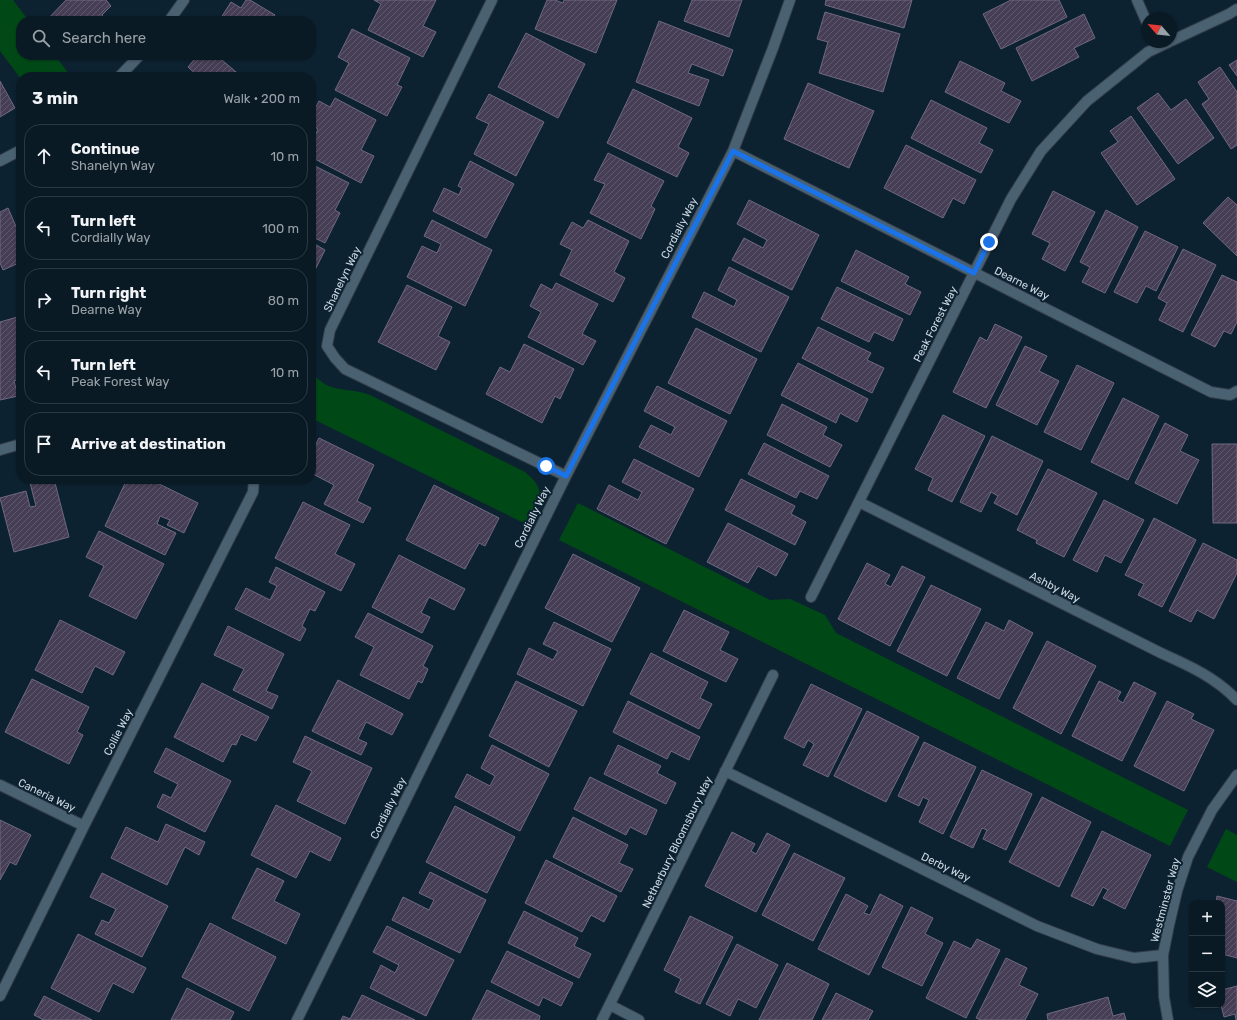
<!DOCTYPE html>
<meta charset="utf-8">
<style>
:root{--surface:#0a1a25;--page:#13232d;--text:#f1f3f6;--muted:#99a1a7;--line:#2a3842}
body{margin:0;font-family:Rubik,sans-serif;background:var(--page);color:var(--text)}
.controls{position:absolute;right:12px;bottom:12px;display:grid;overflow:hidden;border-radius:8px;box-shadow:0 1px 3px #0004}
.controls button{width:36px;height:36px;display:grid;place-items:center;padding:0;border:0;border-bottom:1px solid var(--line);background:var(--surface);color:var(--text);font:20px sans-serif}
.compass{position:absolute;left:1141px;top:12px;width:36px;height:36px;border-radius:50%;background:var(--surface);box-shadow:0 1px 3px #0004;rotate:298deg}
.stop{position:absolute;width:12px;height:12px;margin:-9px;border:3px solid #1a73e8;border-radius:50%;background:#fff}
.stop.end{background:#1a73e8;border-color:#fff;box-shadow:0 1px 4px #0008}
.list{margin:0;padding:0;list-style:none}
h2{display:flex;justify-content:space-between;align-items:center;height:52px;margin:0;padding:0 16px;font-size:17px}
h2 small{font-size:13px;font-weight:400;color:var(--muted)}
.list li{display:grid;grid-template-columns:26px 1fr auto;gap:12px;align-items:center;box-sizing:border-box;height:64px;margin:0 8px 8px;padding:0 8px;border:1px solid var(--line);border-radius:16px}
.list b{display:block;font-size:15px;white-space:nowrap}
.list p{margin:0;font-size:13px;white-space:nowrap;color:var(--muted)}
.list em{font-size:13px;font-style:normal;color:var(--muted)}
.icon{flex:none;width:22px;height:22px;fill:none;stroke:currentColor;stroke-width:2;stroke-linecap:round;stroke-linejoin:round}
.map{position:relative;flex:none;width:1237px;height:1020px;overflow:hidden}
.search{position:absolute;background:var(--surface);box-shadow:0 1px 3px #0004;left:16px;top:16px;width:300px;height:44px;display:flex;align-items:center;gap:10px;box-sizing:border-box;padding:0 14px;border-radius:16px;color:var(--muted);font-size:15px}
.panel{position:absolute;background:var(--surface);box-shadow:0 1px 3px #0004;left:16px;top:72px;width:300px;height:412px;border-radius:16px}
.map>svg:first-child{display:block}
.green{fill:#004916}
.building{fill:url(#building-hatch);stroke:#706881}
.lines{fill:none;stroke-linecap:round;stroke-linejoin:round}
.minor-casing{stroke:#313d49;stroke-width:12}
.minor{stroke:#4a6172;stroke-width:10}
.route{stroke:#1a73e8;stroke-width:5}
.labels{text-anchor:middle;stroke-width:4;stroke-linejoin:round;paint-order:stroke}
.street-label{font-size:11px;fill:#cddae4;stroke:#0d2231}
</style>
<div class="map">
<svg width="1237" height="1020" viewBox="0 0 1237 1020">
<defs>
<pattern id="building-hatch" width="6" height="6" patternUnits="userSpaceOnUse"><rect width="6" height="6" fill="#463e55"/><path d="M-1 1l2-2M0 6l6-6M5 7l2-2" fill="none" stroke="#60596d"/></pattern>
</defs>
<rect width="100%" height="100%" fill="#0d2231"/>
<path class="green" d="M 0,0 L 13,0 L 29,21 L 21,21 L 21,55 L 55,55 L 71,77 L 21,77 L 21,79 L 0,51 Z
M 311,373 C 318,379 325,386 335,388 C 347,391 358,390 370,395 L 525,472 C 549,491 539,502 528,525 L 311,418 Z
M 578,503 L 770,600 L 790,599 L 825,615 L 836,633 L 1188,810 L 1170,846 L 559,540 Z
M 1226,829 L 1237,835 L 1237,882 L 1207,867 Z"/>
<path class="building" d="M 66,0 L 106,0 L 111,6 L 102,15 L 108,21 L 46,21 Z
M 246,0 L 250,0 L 275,15 L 271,21 L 219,21 L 231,2 L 241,8 Z
M 374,0 L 436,0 L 423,26 L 436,32 L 423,57 L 368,30 L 381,4 Z
M 547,0 L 555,0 L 563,3 L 564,0 L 617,0 L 596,53 L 535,29 Z
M 692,0 L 742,0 L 729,37 L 684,21 Z
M 826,0 L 912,0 L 904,28 L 825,5 Z
M 1011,0 L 1059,0 L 1067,17 L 1001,49 L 983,14 Z
M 825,12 L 900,34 L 883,92 L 819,73 L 828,42 L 817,39 Z
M 1084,14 L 1095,38 L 1074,48 L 1079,57 L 1032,81 L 1016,48 Z
M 659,21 L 733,50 L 723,76 L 692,64 L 688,73 L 709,80 L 699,106 L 636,82 Z
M 352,29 L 410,58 L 397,85 L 402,87 L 387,116 L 335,90 L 349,63 L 338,57 Z
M 526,33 L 585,64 L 558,118 L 498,87 Z
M 198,55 L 216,55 L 242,77 L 199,77 L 188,67 Z
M 1237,60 L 1237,76 L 1229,65 Z
M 960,61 L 1005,83 L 1001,91 L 1021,101 L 1009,123 L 945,92 Z
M 1220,67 L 1237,92 L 1237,145 L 1231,149 L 1202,104 L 1209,99 L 1198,82 Z
M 0,81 L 15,108 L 0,117 Z
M 808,83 L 874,111 L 849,168 L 784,139 Z
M 633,89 L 692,118 L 678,147 L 689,153 L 677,177 L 607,143 Z
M 1158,93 L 1171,110 L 1186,99 L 1214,138 L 1178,164 L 1137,108 Z
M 489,94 L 544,122 L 516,176 L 474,154 L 489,124 L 476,118 Z
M 335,98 L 376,120 L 361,150 L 374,156 L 361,183 L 311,157 L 311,144 L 318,129 L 311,125 L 311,116 L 319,101 L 330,107 Z
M 931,100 L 987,128 L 979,143 L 993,150 L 981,173 L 911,138 Z
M 1131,116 L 1175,179 L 1137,205 L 1101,153 L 1118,142 L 1110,131 Z
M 906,145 L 976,180 L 964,204 L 953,198 L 943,218 L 884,188 Z
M 608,153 L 664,181 L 651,206 L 655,209 L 641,239 L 590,213 L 605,184 L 594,180 Z
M 470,161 L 514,184 L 486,238 L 433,211 L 444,188 L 459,195 L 462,188 L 458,186 Z
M 311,164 L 349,183 L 335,210 L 340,213 L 325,243 L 311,236 Z
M 1053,191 L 1095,212 L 1065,271 L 1042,259 L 1050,243 L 1032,234 Z
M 1228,197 L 1237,205 L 1237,256 L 1203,223 Z
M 749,200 L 819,235 L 792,290 L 732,260 L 744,238 L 763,248 L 767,240 L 737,224 Z
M 8,208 L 21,238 L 21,262 L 3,270 L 0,263 L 0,212 Z
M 1106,210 L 1138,227 L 1105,293 L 1082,282 L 1090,267 L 1080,262 Z
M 432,220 L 492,250 L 465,306 L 407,277 L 422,246 L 437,253 L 441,244 L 424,236 Z
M 588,220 L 629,241 L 614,272 L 625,278 L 613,302 L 560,275 L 572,250 L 560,244 L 572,222 L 583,228 Z
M 1145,231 L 1178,247 L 1156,291 L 1146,286 L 1137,303 L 1114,292 Z
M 311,242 L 325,250 L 312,276 L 311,276 Z
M 1183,249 L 1216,265 L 1183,332 L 1159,320 L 1167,303 L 1158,298 Z
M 856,250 L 909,277 L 905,284 L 921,292 L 910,315 L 841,281 Z
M 729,267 L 789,297 L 761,352 L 692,317 L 704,292 L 734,307 L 737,300 L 718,290 Z
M 1222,275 L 1237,282 L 1237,322 L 1231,334 L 1224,331 L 1215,347 L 1191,335 Z
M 556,283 L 598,304 L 582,334 L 596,341 L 583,365 L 528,337 L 541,312 L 530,306 L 541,284 L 552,290 Z
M 407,285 L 452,307 L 438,336 L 450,342 L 436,370 L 378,342 Z
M 837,287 L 903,319 L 893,341 L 874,332 L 869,342 L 821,319 Z
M 21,316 L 21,384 L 20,379 L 14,381 L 18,396 L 0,400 L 0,322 Z
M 995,324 L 1022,337 L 986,408 L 953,392 L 980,337 L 987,341 Z
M 818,327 L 871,353 L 867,360 L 884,368 L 872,393 L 802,358 Z
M 696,328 L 757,359 L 730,414 L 668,383 Z
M 524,344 L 574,369 L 560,399 L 555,396 L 542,423 L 486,394 L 500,367 L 510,372 Z
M 1025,346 L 1047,356 L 1039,371 L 1059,381 L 1037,425 L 996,405 Z
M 798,363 L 868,399 L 857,422 L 840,413 L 836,423 L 781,395 Z
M 1077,365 L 1114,383 L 1081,450 L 1044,432 Z
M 657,386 L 727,421 L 699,477 L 639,447 L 651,425 L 671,435 L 675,427 L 644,411 Z
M 1123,398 L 1159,416 L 1128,480 L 1091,462 Z
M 782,404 L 827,427 L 823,435 L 842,445 L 830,467 L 767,435 Z
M 943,415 L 985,436 L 952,502 L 928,490 L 933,478 L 915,469 Z
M 1165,423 L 1188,435 L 1180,451 L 1199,460 L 1177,504 L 1135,483 Z
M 992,436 L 1043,461 L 1017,515 L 994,503 L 998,496 L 991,492 L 981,512 L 960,502 Z
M 319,438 L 374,465 L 357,501 L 371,508 L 363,523 L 324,504 L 334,485 L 311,473 L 311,454 Z
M 764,443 L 829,476 L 817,499 L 800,491 L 796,498 L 748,474 Z
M 1212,444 L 1237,444 L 1237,523 L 1213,523 Z
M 634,459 L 694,489 L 666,544 L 597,509 L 609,485 L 638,500 L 642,492 L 622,482 Z
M 1048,469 L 1097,493 L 1064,557 L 1036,543 L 1037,540 L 1017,530 Z
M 29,479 L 54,479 L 69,537 L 14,552 L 0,498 L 26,491 L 30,507 L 36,506 Z
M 127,479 L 149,479 L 198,503 L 184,533 L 167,525 L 170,520 L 160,516 L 157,524 L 176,533 L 165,555 L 105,526 Z
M 741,479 L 795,506 L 791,514 L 806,522 L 795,545 L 725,510 Z
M 434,485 L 499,518 L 485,546 L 479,543 L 465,569 L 406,540 Z
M 1104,500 L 1144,520 L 1121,563 L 1105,555 L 1097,572 L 1073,560 Z
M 303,502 L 350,525 L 335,554 L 355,564 L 341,591 L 275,558 Z
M 1154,518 L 1196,540 L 1162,607 L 1138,595 L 1144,584 L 1125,575 Z
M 728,523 L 788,554 L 776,576 L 758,566 L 748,583 L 707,562 Z
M 99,531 L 164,564 L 136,619 L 89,596 L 104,566 L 86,557 Z
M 1203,543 L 1237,560 L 1237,573 L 1214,619 L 1197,610 L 1191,622 L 1169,611 Z
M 573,554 L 640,588 L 612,642 L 545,608 Z
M 399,555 L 465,589 L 454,610 L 429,597 L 421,613 L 430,617 L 422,633 L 372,607 Z
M 867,563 L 890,575 L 885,584 L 891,587 L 902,566 L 925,577 L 890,646 L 838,619 Z
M 276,567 L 325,592 L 315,611 L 310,609 L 302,626 L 306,629 L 300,641 L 235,609 L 246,588 L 270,600 L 277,586 L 269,582 Z
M 931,585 L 981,609 L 947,676 L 897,651 Z
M 684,610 L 729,632 L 720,650 L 738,659 L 726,682 L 663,651 Z
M 368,613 L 433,646 L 423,666 L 428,669 L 422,683 L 418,681 L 409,699 L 360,675 L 374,647 L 355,637 Z
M 60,620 L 125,652 L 113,675 L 95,666 L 82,693 L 35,670 Z
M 1009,620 L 1033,633 L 999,699 L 957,678 L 986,622 L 1004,631 Z
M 554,622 L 611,649 L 583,706 L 517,674 L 529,648 L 553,660 L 558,651 L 543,644 Z
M 228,626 L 284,654 L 266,691 L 278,696 L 272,709 L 233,690 L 244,669 L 214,655 Z
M 1047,641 L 1096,666 L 1061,734 L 1013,708 Z
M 651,653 L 708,682 L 700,698 L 712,704 L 699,729 L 630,694 Z
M 32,679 L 89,707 L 77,732 L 83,735 L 69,764 L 5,732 Z
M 338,680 L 403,714 L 392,735 L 366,722 L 358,739 L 367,743 L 361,755 L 312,731 Z
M 516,681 L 577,711 L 549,767 L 489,736 Z
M 1099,681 L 1121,692 L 1117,699 L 1123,703 L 1134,682 L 1156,693 L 1122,761 L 1072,736 Z
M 202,683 L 269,717 L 256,741 L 241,734 L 236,745 L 232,744 L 223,762 L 174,737 Z
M 811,684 L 862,709 L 828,777 L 803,765 L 814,744 L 808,740 L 804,748 L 784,738 Z
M 628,701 L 700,737 L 689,760 L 671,751 L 667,759 L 613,732 Z
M 1167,701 L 1194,714 L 1191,719 L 1214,730 L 1184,791 L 1134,766 Z
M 867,711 L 919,737 L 886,802 L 834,776 Z
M 305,736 L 372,768 L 345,824 L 297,801 L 312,771 L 293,762 Z
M 924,742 L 976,767 L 943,834 L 919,822 L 929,800 L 923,797 L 919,806 L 898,796 Z
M 492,745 L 549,774 L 520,831 L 455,797 L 467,774 L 490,786 L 495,776 L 481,768 Z
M 618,745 L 661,766 L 657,773 L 676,783 L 666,804 L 604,774 Z
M 166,748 L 231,781 L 205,832 L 157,807 L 163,794 L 171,798 L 178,784 L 154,772 Z
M 982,770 L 1032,794 L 1006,850 L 983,839 L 987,830 L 982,828 L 973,848 L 950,837 Z
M 590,777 L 657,810 L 646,835 L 630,827 L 626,835 L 574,809 Z
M 1042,797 L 1091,822 L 1059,887 L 1009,862 Z
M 276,805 L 341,838 L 330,861 L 310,851 L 296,878 L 251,855 Z
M 455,806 L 515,837 L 487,893 L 426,862 Z
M 573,817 L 628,845 L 619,863 L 633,869 L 621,892 L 553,857 Z
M 0,820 L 31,835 L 16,865 L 10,862 L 0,880 Z
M 166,824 L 205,842 L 199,855 L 185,847 L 167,885 L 111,858 L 126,827 L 158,842 Z
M 1102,831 L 1151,855 L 1125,909 L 1103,898 L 1108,890 L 1103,887 L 1093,906 L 1071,896 Z
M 732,832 L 755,844 L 751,851 L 756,854 L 767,833 L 790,845 L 756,912 L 705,886 Z
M 794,853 L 845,878 L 813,941 L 762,915 Z
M 546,860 L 617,896 L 604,922 L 591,915 L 582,932 L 525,903 Z
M 257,868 L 284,881 L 274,901 L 300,914 L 286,944 L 232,918 Z
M 430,872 L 486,900 L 460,953 L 392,920 L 403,897 L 429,910 L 434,900 L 419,893 Z
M 102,873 L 168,906 L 142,957 L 95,934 L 102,920 L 109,923 L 116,909 L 90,897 Z
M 846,894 L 868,906 L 864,913 L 870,915 L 880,894 L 903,906 L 869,975 L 818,949 Z
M 1217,896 L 1237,901 L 1237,958 L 1222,954 L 1222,903 L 1216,903 Z
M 911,907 L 933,918 L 925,934 L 943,943 L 922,986 L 882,967 Z
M 524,911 L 578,938 L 574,946 L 591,954 L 579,978 L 508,943 Z
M 690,916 L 733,937 L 700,1004 L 675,992 L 681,979 L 664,970 Z
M 210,923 L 276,957 L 249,1011 L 182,977 Z
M 387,926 L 454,960 L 426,1016 L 370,988 L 381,965 L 395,973 L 399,965 L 373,952 Z
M 78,934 L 146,968 L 133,993 L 113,983 L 99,1012 L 51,988 Z
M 977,939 L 1000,950 L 966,1018 L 926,998 L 954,941 L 971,949 Z
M 737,944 L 778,965 L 756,1008 L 738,999 L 730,1016 L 706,1004 Z
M 507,951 L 573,983 L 561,1006 L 543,997 L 539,1006 L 491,982 Z
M 1006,958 L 1027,968 L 1019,985 L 1038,994 L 1025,1020 L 981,1020 L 976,1018 Z
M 787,963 L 829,984 L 812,1020 L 759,1020 Z
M 1237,986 L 1237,1020 L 1236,1020 L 1235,1014 L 1224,1017 L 1221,1005 L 1222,1005 L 1222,990 Z
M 187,988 L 234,1012 L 230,1020 L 171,1020 Z
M 487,990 L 540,1016 L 539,1020 L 472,1020 Z
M 836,993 L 873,1011 L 868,1020 L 822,1020 Z
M 362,995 L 415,1020 L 341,1020 L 343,1016 L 350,1019 Z
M 44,996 L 92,1020 L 42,1020 L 42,1019 L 34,1015 Z
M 1108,997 L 1113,1016 L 1124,1013 L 1126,1020 L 1048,1020 L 1047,1014 Z"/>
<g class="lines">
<g class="minor-casing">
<path id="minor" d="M 492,0 L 330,330 L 327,346 L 335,358 L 345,369 L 566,476
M 1137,0 L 1147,23
M 169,21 L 184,0
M 1171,41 L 1229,14 L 1237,9
M 119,77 L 140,55
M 733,151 L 1211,392 L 1230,395 L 1237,391
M 0,161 L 21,150
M 0,450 L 21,444
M 859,502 L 1163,654 C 1190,666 1216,678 1237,700
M 811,597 L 1011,199 L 1041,151 L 1087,101 L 1148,52 L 1169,42
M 725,771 L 1037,926 L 1097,949 L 1134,958 L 1163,955
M 0,785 L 84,826
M 0,996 L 84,826 L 253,492 L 254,479
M 610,1005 L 639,1020
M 297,1020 L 566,476 L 733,151 L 773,48 L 790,0
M 602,1020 L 773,675
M 1168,1020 L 1164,997 L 1163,955 L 1169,925 L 1177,891 L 1188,857 L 1212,810 L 1237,775"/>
</g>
<use href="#minor" class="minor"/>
</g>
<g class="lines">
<path class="route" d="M 546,466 L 566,476 L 733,151 L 974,273 L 989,242"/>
</g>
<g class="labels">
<g class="street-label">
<text transform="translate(679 228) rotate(-63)" y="4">Cordially Way</text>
<text transform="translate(342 279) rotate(-64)" y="4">Shanelyn Way</text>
<text transform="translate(1022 283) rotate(27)" y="4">Dearne Way</text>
<text transform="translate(935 324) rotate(-63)" y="4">Peak Forest Way</text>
<text transform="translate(532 517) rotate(-64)" y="4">Cordially Way</text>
<text transform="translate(1055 587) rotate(27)" y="4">Ashby Way</text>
<text transform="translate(118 732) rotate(-63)" y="4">Collie Way</text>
<text transform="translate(47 795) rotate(26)" y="4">Caneria Way</text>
<text transform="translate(388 808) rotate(-64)" y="4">Cordially Way</text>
<text transform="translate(677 842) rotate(-64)" y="4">Netherbury Bloomsbury Way</text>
<text transform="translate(946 867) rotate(26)" y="4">Derby Way</text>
<text transform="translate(1165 900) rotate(-75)" y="4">Westminster Way</text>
</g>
</g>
</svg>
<div class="controls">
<button>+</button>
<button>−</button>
<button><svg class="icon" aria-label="layers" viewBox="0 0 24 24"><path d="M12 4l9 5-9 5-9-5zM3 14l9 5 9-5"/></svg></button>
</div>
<svg class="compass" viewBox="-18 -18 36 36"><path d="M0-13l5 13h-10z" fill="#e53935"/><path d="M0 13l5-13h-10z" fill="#99a1a7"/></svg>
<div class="stop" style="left:546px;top:466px"></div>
<div class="stop end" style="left:989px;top:242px"></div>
<div class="search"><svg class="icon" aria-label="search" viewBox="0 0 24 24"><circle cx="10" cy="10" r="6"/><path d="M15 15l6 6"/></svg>Search here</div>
<section class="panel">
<h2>3 min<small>Walk · 200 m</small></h2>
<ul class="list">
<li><svg class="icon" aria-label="ahead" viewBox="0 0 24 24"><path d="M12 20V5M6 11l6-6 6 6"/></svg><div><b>Continue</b><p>Shanelyn Way</p></div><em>10 m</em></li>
<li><svg class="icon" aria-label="left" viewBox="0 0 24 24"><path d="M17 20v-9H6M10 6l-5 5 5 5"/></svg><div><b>Turn left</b><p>Cordially Way</p></div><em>100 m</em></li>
<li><svg class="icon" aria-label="right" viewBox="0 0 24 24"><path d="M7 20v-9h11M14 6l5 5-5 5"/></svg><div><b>Turn right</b><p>Dearne Way</p></div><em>80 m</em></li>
<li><svg class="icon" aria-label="left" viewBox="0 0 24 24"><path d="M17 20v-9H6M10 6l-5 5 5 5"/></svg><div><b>Turn left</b><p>Peak Forest Way</p></div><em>10 m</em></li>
<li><svg class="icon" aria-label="arrive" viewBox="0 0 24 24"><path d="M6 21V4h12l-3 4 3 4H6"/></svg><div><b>Arrive at destination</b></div></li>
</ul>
</section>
</div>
